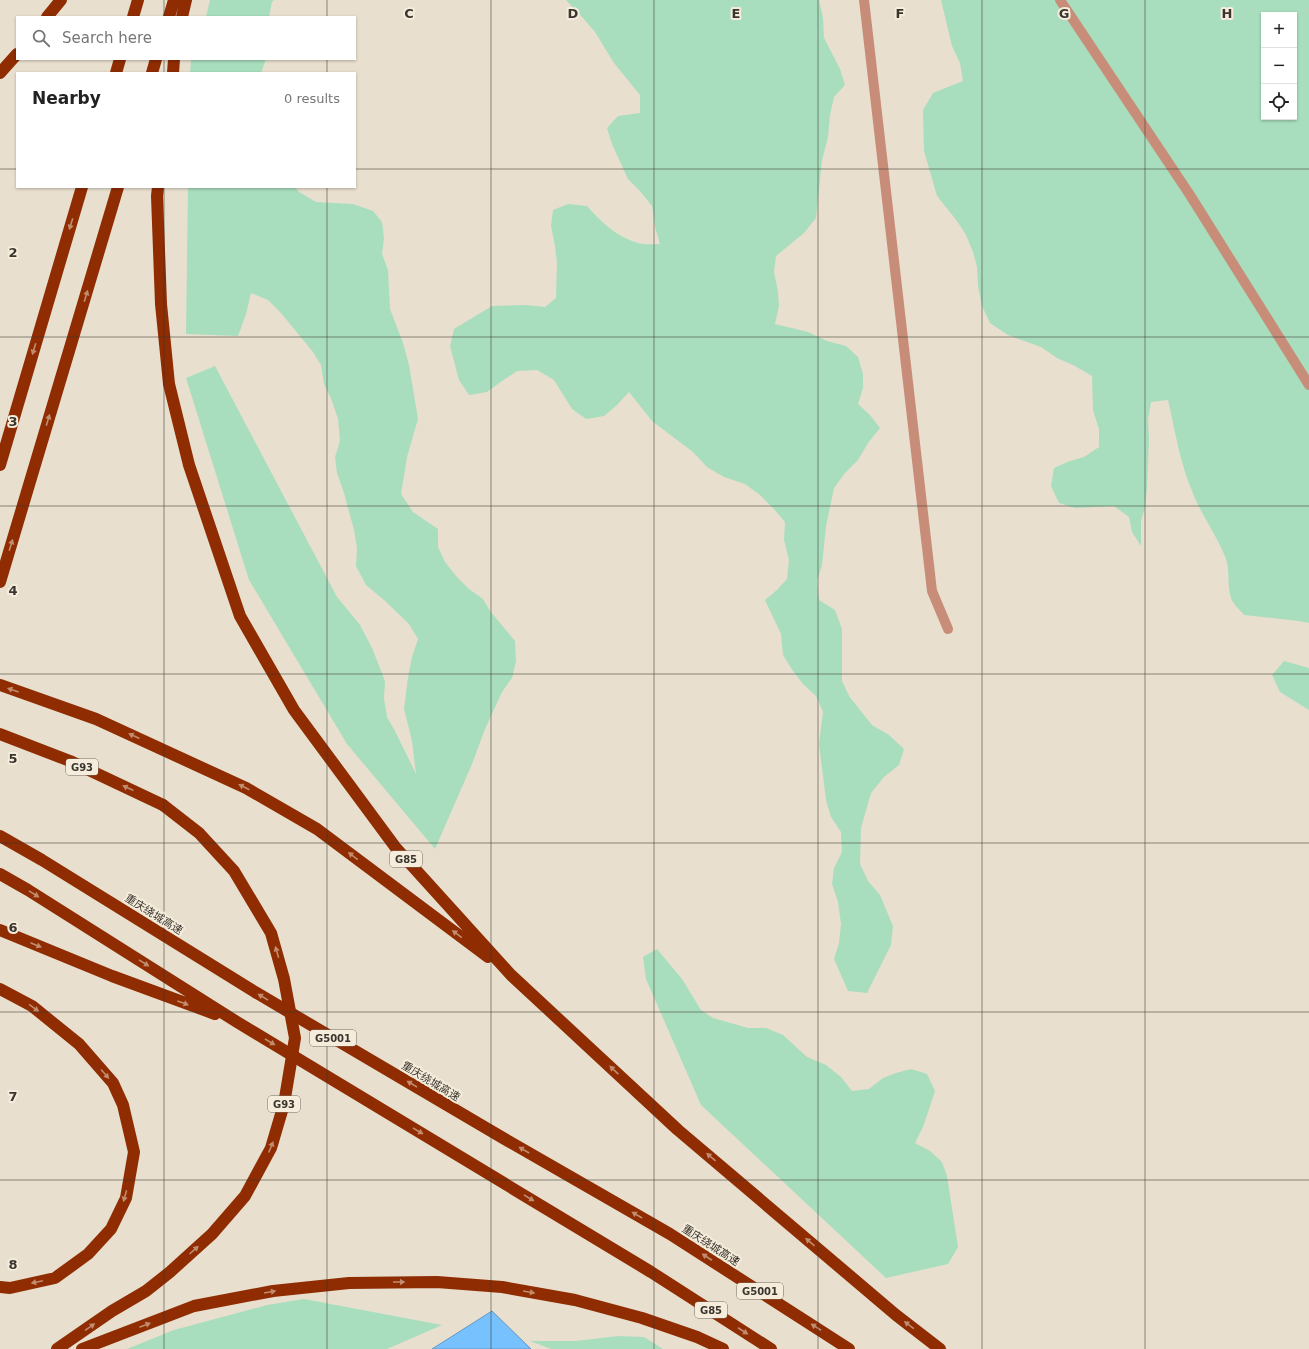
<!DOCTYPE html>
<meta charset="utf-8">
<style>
:root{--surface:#fff;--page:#f2f2f2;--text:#222;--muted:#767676;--line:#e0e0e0}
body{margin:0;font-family:"DejaVu Sans","Noto Sans SC",sans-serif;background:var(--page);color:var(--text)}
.controls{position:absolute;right:12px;top:12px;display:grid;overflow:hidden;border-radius:0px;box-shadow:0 1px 3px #0004}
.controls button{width:36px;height:36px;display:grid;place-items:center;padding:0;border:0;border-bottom:1px solid var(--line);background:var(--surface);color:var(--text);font:20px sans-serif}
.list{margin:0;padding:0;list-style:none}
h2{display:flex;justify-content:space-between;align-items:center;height:52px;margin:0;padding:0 16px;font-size:17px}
h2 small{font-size:13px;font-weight:400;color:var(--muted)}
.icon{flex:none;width:22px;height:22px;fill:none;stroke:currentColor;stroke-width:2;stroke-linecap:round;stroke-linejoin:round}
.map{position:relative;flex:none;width:1309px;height:1349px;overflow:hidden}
.search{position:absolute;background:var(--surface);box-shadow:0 1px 3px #0004;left:16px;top:16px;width:340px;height:44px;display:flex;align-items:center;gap:10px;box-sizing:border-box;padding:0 14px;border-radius:0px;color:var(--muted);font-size:15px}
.panel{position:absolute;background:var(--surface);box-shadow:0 1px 3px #0004;left:16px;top:72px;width:340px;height:116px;border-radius:0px}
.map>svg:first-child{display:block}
.green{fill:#a8debe;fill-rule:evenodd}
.water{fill:#77c1ff;stroke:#6597c1}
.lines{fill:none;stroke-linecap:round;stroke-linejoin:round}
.street{stroke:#c88d79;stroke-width:10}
.highway{stroke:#8f2c02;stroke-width:12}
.highway-bridge{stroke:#8f2c02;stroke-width:12}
.oneway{fill:#c28c6e}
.grid{fill:none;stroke:#3a362f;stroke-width:1;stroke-opacity:0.55}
.labels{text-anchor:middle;stroke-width:4;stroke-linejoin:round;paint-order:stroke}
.shield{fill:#f5ecdb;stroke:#726d63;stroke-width:1}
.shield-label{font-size:10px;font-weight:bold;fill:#3a362f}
.street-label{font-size:11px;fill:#3a362f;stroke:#f5ecdb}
.grid-label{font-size:13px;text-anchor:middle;font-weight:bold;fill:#3a362f;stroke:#f5ecdb;stroke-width:4;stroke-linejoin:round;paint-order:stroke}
</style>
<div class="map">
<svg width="1309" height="1349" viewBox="0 0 1309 1349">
<rect width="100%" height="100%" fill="#e8dfce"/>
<path class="green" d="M 210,0 L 274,0 L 272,2 L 269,17 L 206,17 Z
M 566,0 L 819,0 L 823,18 L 824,38 L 840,69 L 845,85 L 834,97 L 830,115 L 828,137 L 822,160 L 816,218 L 804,233 L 776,256 L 774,272 L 778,292 L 779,306 L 775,324 L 808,332 L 827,341 L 846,346 L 858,357 L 863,374 L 863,388 L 858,404 L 870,415 L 880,428 L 868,443 L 858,460 L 845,473 L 834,488 L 826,526 L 822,565 L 817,581 L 819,600 L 835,610 L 842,629 L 842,681 L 849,696 L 872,725 L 889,735 L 904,749 L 899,765 L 884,777 L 871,793 L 861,828 L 860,864 L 868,881 L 880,895 L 893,926 L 891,945 L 867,993 L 848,991 L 834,959 L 839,943 L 841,924 L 838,902 L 832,884 L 834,868 L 842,852 L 841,832 L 831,817 L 826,800 L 819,744 L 823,712 L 816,696 L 803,684 L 793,671 L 783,655 L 781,634 L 765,600 L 777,590 L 787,579 L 789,560 L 784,540 L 785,522 L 773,508 L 760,495 L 745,484 L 724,477 L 707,467 L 693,452 L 652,421 L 629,392 L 616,406 L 604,416 L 586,419 L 572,409 L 554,380 L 537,370 L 517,371 L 502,381 L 487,392 L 469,395 L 459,380 L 450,346 L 454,329 L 492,306 L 526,305 L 545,307 L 556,298 L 557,263 L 555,246 L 551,226 L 553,210 L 568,204 L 587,206 C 601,222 617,237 638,243 C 644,245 653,244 660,244 L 655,227 L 652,206 L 639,190 L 628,179 L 612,144 L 607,128 L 618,116 L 640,113 L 640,95 L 614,63 L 595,32 L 583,18 Z
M 941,0 L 1309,0 L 1309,623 L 1299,621 L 1244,615 C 1240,610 1233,604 1231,598 C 1227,586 1230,571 1226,559 C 1217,535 1201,515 1192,491 C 1180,462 1175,431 1168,400 L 1151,402 L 1148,419 L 1149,439 L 1147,488 L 1145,507 L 1141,521 L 1141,546 L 1132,532 L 1129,517 L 1114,506 L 1075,508 L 1059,503 L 1051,486 L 1054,468 L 1067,462 L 1084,457 L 1099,447 L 1099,429 L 1093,410 L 1092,376 L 1075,366 L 1057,358 L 1041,347 L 1008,335 L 990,323 L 982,306 L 978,286 L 977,267 L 973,252 L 966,235 L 957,221 L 937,196 L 924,151 L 923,110 L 933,93 L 963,81 L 960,63 L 952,46 ZM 1264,15 L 1294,15 L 1294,117 L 1264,117 Z
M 191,59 L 266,59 L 261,73 L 190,73 Z
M 188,187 L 295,187 L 299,192 L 316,202 L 353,204 L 373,211 L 382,222 L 384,238 L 382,254 L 388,270 L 390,309 L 403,343 L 409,365 L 418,419 L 407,457 L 401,494 L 413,512 L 438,529 L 438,547 L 445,562 L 456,576 L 469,589 L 483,599 L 490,611 L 515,641 L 516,661 L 512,678 L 502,692 L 485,729 L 472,764 L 435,849 L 347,744 L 249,580 L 186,378 L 215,366 L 337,597 L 360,625 L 372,648 L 385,681 L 384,699 L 387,717 L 395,731 L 416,774 L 412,741 L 404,709 L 408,677 L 412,657 L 418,639 L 409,624 L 384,600 L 366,585 L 356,566 L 357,548 L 354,530 L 344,493 L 337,473 L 335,457 L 340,441 L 338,419 L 332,401 L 324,384 L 321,365 L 313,352 L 281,313 L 268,300 L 251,293 L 246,314 L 238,336 L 186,334 Z
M 1284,661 L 1309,668 L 1309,710 L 1280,692 L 1272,675 Z
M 657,949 L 682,979 L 701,1010 L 713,1018 L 748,1028 L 766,1028 L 783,1035 L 807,1057 L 826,1065 L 841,1077 L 852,1091 L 869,1089 L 883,1078 L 896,1073 L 911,1069 L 927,1074 L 935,1091 L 923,1127 L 915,1143 L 930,1151 L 942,1162 L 947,1176 L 958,1247 L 948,1264 L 886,1278 L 701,1105 L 646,979 L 643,957 Z
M 304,1299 L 442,1325 L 387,1349 L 127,1349 L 174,1330 L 267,1305 Z
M 618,1336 L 644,1337 L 663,1349 L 551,1349 L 530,1341 L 576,1341 Z"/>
<path class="water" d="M 492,1311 L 531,1349 L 432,1349 Z"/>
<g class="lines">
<path class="street" d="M 864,0 L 932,591 L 948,629
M 1060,0 L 1190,195 L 1309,385"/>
<path class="highway" d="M 47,17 L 61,0
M 133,17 L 138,0
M 169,17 L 174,0
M 182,17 L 186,0
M 0,73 L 17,54
M 116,73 L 120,59
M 152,73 L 156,59
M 173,73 L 174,59
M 158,187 L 157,196 L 161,304 L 169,384 L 189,465 L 240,616 L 294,710 L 396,848 L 511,975 L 678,1130 L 896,1315 L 940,1349
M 0,465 L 82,187
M 0,582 L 118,187
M 0,685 L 96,719 L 246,788 L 317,829 L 488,957
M 0,734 L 70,761 L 163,805
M 0,836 L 42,860 L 255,992 L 503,1138 L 670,1234 L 849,1349
M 0,874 L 28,890 L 237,1022 L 651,1272 L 771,1349
M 0,930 L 112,976 L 215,1014
M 0,989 L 32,1006 L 79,1044 L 113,1083 L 123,1105 L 134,1152 L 126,1198 L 111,1229 L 88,1254 L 55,1278 L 10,1288 L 0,1287
M 82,1349 L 194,1306 L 273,1291 L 349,1283 L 437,1282 L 502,1287 L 575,1300 L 642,1318 L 697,1337 L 723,1349"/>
<path class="highway-bridge" d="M 57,1349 L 112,1311 L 146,1291 L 170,1272 L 212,1234 L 245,1196 L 271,1148 L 284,1104 L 295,1038 L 284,979 L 271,933 L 234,871 L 199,833 L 163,805"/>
</g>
<defs><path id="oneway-solid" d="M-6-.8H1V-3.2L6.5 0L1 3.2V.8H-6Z"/></defs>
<g class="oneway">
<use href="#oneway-solid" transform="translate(71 224) rotate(107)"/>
<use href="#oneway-solid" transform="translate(86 296) rotate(-73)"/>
<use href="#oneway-solid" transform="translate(34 349) rotate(107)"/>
<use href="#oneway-solid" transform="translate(48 420) rotate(-73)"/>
<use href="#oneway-solid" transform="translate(11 545) rotate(-73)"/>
<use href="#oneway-solid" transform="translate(13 690) rotate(-161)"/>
<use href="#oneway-solid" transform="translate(134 736) rotate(-155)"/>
<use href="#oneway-solid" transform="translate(244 787) rotate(-153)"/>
<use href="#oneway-solid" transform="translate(128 788) rotate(-155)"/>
<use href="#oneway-solid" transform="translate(353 856) rotate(-143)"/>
<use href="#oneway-solid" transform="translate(34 894) rotate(32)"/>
<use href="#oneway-solid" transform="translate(457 934) rotate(-143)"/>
<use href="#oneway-solid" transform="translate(36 945) rotate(23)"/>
<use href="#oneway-solid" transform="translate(277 952) rotate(-106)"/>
<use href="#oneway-solid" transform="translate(144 963) rotate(32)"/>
<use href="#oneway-solid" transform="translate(263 997) rotate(-149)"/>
<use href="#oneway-solid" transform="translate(183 1003) rotate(20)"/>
<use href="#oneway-solid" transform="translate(34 1008) rotate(36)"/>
<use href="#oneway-solid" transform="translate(270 1042) rotate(31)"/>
<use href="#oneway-solid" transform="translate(614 1070) rotate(-137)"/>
<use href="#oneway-solid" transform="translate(105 1074) rotate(49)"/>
<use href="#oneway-solid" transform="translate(412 1084) rotate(-149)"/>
<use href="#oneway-solid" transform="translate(418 1131) rotate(31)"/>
<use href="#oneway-solid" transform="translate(271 1147) rotate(-68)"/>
<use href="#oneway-solid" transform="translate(524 1150) rotate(-150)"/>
<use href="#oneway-solid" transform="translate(711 1157) rotate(-140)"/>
<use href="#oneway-solid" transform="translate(125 1196) rotate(106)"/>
<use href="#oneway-solid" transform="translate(529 1198) rotate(31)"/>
<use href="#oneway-solid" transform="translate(637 1215) rotate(-150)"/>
<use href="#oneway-solid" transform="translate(810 1242) rotate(-140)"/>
<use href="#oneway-solid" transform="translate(194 1250) rotate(-42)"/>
<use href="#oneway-solid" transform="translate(707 1257) rotate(-147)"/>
<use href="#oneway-solid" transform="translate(37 1282) rotate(168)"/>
<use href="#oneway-solid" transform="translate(399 1282)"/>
<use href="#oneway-solid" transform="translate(270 1292) rotate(-10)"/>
<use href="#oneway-solid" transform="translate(529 1292) rotate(10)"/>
<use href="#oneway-solid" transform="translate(145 1325) rotate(-21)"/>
<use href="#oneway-solid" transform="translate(909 1325) rotate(-143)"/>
<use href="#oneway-solid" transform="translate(90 1327) rotate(-35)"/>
<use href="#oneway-solid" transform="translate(816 1327) rotate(-147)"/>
<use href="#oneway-solid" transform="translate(743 1331) rotate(33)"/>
</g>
<path class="grid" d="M 164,0 L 164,17M 327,0 L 327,17M 491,0 L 491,1349M 654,0 L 654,1349M 818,0 L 818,1349M 982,0 L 982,1349M 1145,0 L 1145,1349M 164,59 L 164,73M 327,59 L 327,73M 0,169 L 17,169M 355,169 L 1309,169M 164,187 L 164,1349M 327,187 L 327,1349M 0,337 L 1309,337M 0,506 L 1309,506M 0,674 L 1309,674M 0,843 L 1309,843M 0,1012 L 1309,1012M 0,1180 L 1309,1180"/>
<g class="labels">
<g class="shield">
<rect x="66" y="759" width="32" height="16" rx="3"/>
<rect x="390" y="851" width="32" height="16" rx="3"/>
<rect x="310" y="1030" width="46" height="16" rx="3"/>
<rect x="268" y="1096" width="32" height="16" rx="3"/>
<rect x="737" y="1283" width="46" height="16" rx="3"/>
<rect x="695" y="1302" width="32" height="16" rx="3"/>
</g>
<g class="shield-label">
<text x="82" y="771">G93</text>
<text x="406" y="863">G85</text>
<text x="333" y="1042">G5001</text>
<text x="284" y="1108">G93</text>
<text x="760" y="1295">G5001</text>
<text x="711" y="1314">G85</text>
</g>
<g class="street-label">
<text transform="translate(154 914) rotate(32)" y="4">重庆绕城高速</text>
<text transform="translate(431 1081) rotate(31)" y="4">重庆绕城高速</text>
<text transform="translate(711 1245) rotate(33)" y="4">重庆绕城高速</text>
</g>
</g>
<g class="grid-label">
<text x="409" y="18">C</text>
<text x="573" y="18">D</text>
<text x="736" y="18">E</text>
<text x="900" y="18">F</text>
<text x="1064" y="18">G</text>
<text x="1227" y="18">H</text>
<text x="13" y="257">2</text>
<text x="13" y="426">3</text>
<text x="13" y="595">4</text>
<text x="13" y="763">5</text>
<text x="13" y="932">6</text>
<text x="13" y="1101">7</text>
<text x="13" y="1269">8</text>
</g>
</svg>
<div class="controls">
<button>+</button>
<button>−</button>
<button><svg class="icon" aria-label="locate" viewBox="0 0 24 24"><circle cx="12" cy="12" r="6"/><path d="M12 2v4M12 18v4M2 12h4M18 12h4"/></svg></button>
</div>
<div class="search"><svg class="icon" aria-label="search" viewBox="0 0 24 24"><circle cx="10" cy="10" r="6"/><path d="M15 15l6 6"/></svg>Search here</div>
<section class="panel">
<h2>Nearby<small>0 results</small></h2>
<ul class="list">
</ul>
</section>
</div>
